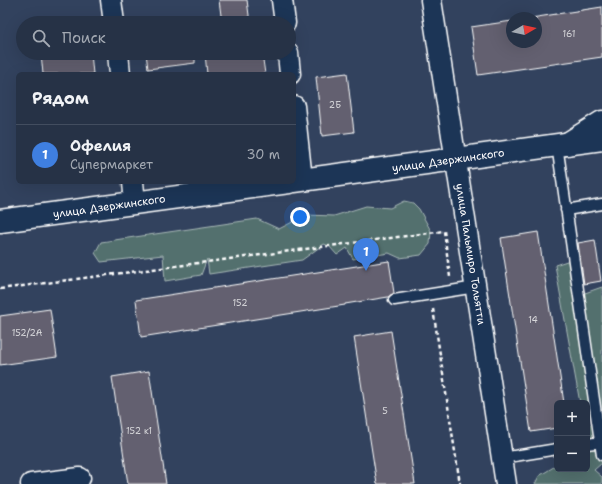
<!DOCTYPE html>
<html lang="ru">
<meta charset="utf-8">
<style>
:root{--surface:#263246;--page:#323e51;--text:#f1f3f6;--muted:#a4aab3;--line:#424d5f;--accent:#bca0f2}
body{margin:0;font-family:"Shantell Sans",sans-serif;background:var(--page);color:var(--text)}
.controls{position:absolute;right:12px;bottom:12px;display:grid;overflow:hidden;border-radius:6px;box-shadow:0 4px 16px #0002}
.controls button{width:36px;height:36px;display:grid;place-items:center;padding:0;border:0;border-bottom:1px solid var(--line);background:var(--surface);color:var(--text);font:20px sans-serif}
.compass{position:absolute;left:506px;top:12px;width:36px;height:36px;border-radius:50%;background:var(--surface);box-shadow:0 4px 16px #0002;rotate:81deg}
.you{position:absolute;left:300px;top:217px;width:14px;height:14px;margin:-10px;border:3px solid #fff;border-radius:50%;background:#1a73e8;box-shadow:0 0 0 6px #1a73e833}
.badge{display:grid;place-items:center;width:26px;height:26px;border-radius:50%;background:var(--accent);color:#fff;font-size:13px;font-weight:700}
.pin{position:absolute;translate:-50% -33px;filter:drop-shadow(0 1px 2px #0008)}
.pin::after{content:'';position:absolute;top:21px;width:14px;height:12px;background:inherit;clip-path:polygon(0 0,100% 0,50% 100%)}
.list{margin:0;padding:0;list-style:none}
h2{display:flex;justify-content:space-between;align-items:center;height:52px;margin:0;padding:0 16px;font-size:17px}
h2 small{font-size:13px;font-weight:400;color:var(--muted)}
.list li{display:grid;grid-template-columns:26px 1fr auto;gap:12px;align-items:center;box-sizing:border-box;height:60px;padding:0 16px;border-top:1px solid var(--line)}
.list b{display:block;font-size:15px;white-space:nowrap}
.list p{margin:0;font-size:13px;white-space:nowrap;color:var(--muted)}
.list em{font-size:13px;font-style:normal;color:var(--muted)}
.icon{flex:none;width:22px;height:22px;fill:none;stroke:currentColor;stroke-width:2;stroke-linecap:round;stroke-linejoin:round}
.map{position:relative;flex:none;width:602px;height:484px;overflow:hidden}
.search{position:absolute;background:var(--surface);box-shadow:0 4px 16px #0002;left:16px;top:16px;width:280px;height:44px;display:flex;align-items:center;gap:10px;box-sizing:border-box;padding:0 14px;border-radius:22px;color:var(--muted);font-size:15px}
.panel{position:absolute;background:var(--surface);box-shadow:0 4px 16px #0002;left:16px;top:72px;width:280px;height:112px;border-radius:6px}
.map>svg:first-child{display:block}
.green{fill:#52706e;stroke:#a8b8b6}
.building{fill:#64616f;stroke:#fff}
.lines{fill:none;stroke-linecap:round;stroke-linejoin:round}
.service-casing{stroke:#fff;stroke-width:13}
.minor-casing{stroke:#fff;stroke-width:23}
.tertiary-casing{stroke:#fff;stroke-width:25}
.secondary-casing{stroke:#fff;stroke-width:25}
.path{stroke:#fff;stroke-width:2.5;stroke-dasharray:4 3;stroke-linecap:butt}
.service{stroke:#1d3557;stroke-width:10}
.minor{stroke:#1d3557;stroke-width:20}
.tertiary{stroke:#1d3557;stroke-width:22}
.secondary{stroke:#1d3557;stroke-width:22}
.labels{text-anchor:middle;stroke-width:3;stroke-linejoin:round;paint-order:stroke}
.number-label{font-size:9px;fill:#d8d8db}
.street-label{font-size:11px;fill:#fff;stroke:#1d3557}
</style>
<div class="map">
<svg width="602" height="484" viewBox="0 0 602 484">
<rect width="100%" height="100%" fill="#32425e"/>
<filter id="ink" filterUnits="userSpaceOnUse"><feTurbulence type="fractalNoise" baseFrequency=".025" numOctaves="2"/><feDisplacementMap in="SourceGraphic" scale="8" xChannelSelector="R" yChannelSelector="G"/><feConvolveMatrix kernelMatrix="1 2 1 2 8 2 1 2 1" color-interpolation-filters="sRGB"/></filter>
<g filter="url(#ink)">
<path class="green" d="M 404,201 L 413,203 L 419,209 L 431,231 L 430,244 L 421,255 L 400,258 L 389,253 L 353,259 L 347,248 L 337,255 L 329,246 L 324,244 L 302,260 L 209,274 L 207,259 L 201,275 L 165,281 L 163,255 L 101,262 L 95,253 L 101,242 L 257,219 L 279,229 L 306,215 L 334,216 L 366,206 L 390,208 Z
M 570,260 L 585,293 L 602,287 L 602,463 L 594,470 L 602,477 L 602,484 L 535,484 L 539,476 L 557,465 L 557,469 L 587,469 L 587,428 L 598,418 L 598,399 L 587,407 L 587,403 L 580,403 L 555,265 Z"/>
<path class="building" d="M 219,0 L 247,0 L 250,23 L 222,23 Z
M 602,7 L 602,57 L 478,75 L 471,27 L 512,21 L 512,42 L 536,42 L 536,18 L 531,18 Z
M 41,53 L 91,53 L 93,74 L 43,74 Z
M 146,53 L 195,53 L 195,63 L 148,69 Z
M 205,53 L 262,53 L 265,74 L 207,74 Z
M 347,73 L 354,132 L 322,136 L 316,77 Z
M 538,232 L 564,403 L 557,403 L 557,428 L 531,432 L 501,238 Z
M 595,240 L 601,281 L 584,284 L 578,243 Z
M 389,261 L 394,293 L 388,297 L 345,304 L 345,305 L 141,337 L 136,300 Z
M 50,309 L 57,357 L 0,365 L 0,316 Z
M 391,331 L 415,484 L 377,484 L 354,337 Z
M 149,371 L 166,484 L 128,484 L 112,377 Z"/>
<g class="lines">
<g class="service-casing">
<path id="service" d="M 557,145 L 602,455
M 566,210 L 602,204
M 394,300 L 476,287
M 587,444 L 602,442
M 502,458 L 557,449"/>
</g>
<g class="minor-casing">
<path id="minor" d="M 111,0 L 114,23
M 282,0 L 285,23
M 431,0 L 506,484
M 118,53 L 120,74
M 288,53 L 290,74
M 294,106 L 302,180
M 133,182 L 135,203
M 31,484 L 80,478"/>
</g>
<g class="tertiary-casing">
<path id="tertiary" d="M 567,144 L 602,122"/>
</g>
<g class="secondary-casing">
<path id="secondary" d="M 294,181 L 602,139
M 0,221 L 289,182"/>
</g>
<path class="path" d="M 0,289 L 444,231 L 450,277
M 433,309 L 460,484"/>
<use href="#service" class="service"/>
<use href="#minor" class="minor"/>
<use href="#tertiary" class="tertiary"/>
<use href="#secondary" class="secondary"/>
</g>
</g>
<g class="labels">
<g class="number-label">
<text x="569" y="37">161</text>
<text x="335" y="108">2Б</text>
<text x="240" y="306">152</text>
<text x="533" y="323">14</text>
<text x="27" y="336">152/2А</text>
<text x="385" y="414">5</text>
<text x="139" y="434">152 к1</text>
</g>
<g class="street-label">
<text transform="translate(448 160) rotate(-8)" y="4">улица Дзержинского</text>
<text transform="translate(109 206) rotate(-8)" y="4">улица Дзержинского</text>
<text transform="translate(471 254) rotate(81)" y="4">улица Пальмиро Тольятти</text>
</g>
</g>
</svg>
<div class="controls">
<button>+</button>
<button>−</button>
</div>
<svg class="compass" viewBox="-18 -18 36 36"><path d="M0-13l5 13h-10z" fill="#e53935"/><path d="M0 13l5-13h-10z" fill="#a4aab3"/></svg>
<div class="you"></div>
<div class="pin badge" style="left:366px;top:271px;background:#3f7fe0">1</div>
<div class="search"><svg class="icon" aria-label="search" viewBox="0 0 24 24"><circle cx="10" cy="10" r="6"/><path d="M15 15l6 6"/></svg>Поиск</div>
<section class="panel">
<h2>Рядом<small></small></h2>
<ul class="list">
<li><span class="badge" style="background:#3f7fe0">1</span><div><b>Офелия</b><p>Супермаркет</p></div><em>30 m</em></li>
</ul>
</section>
</div>
